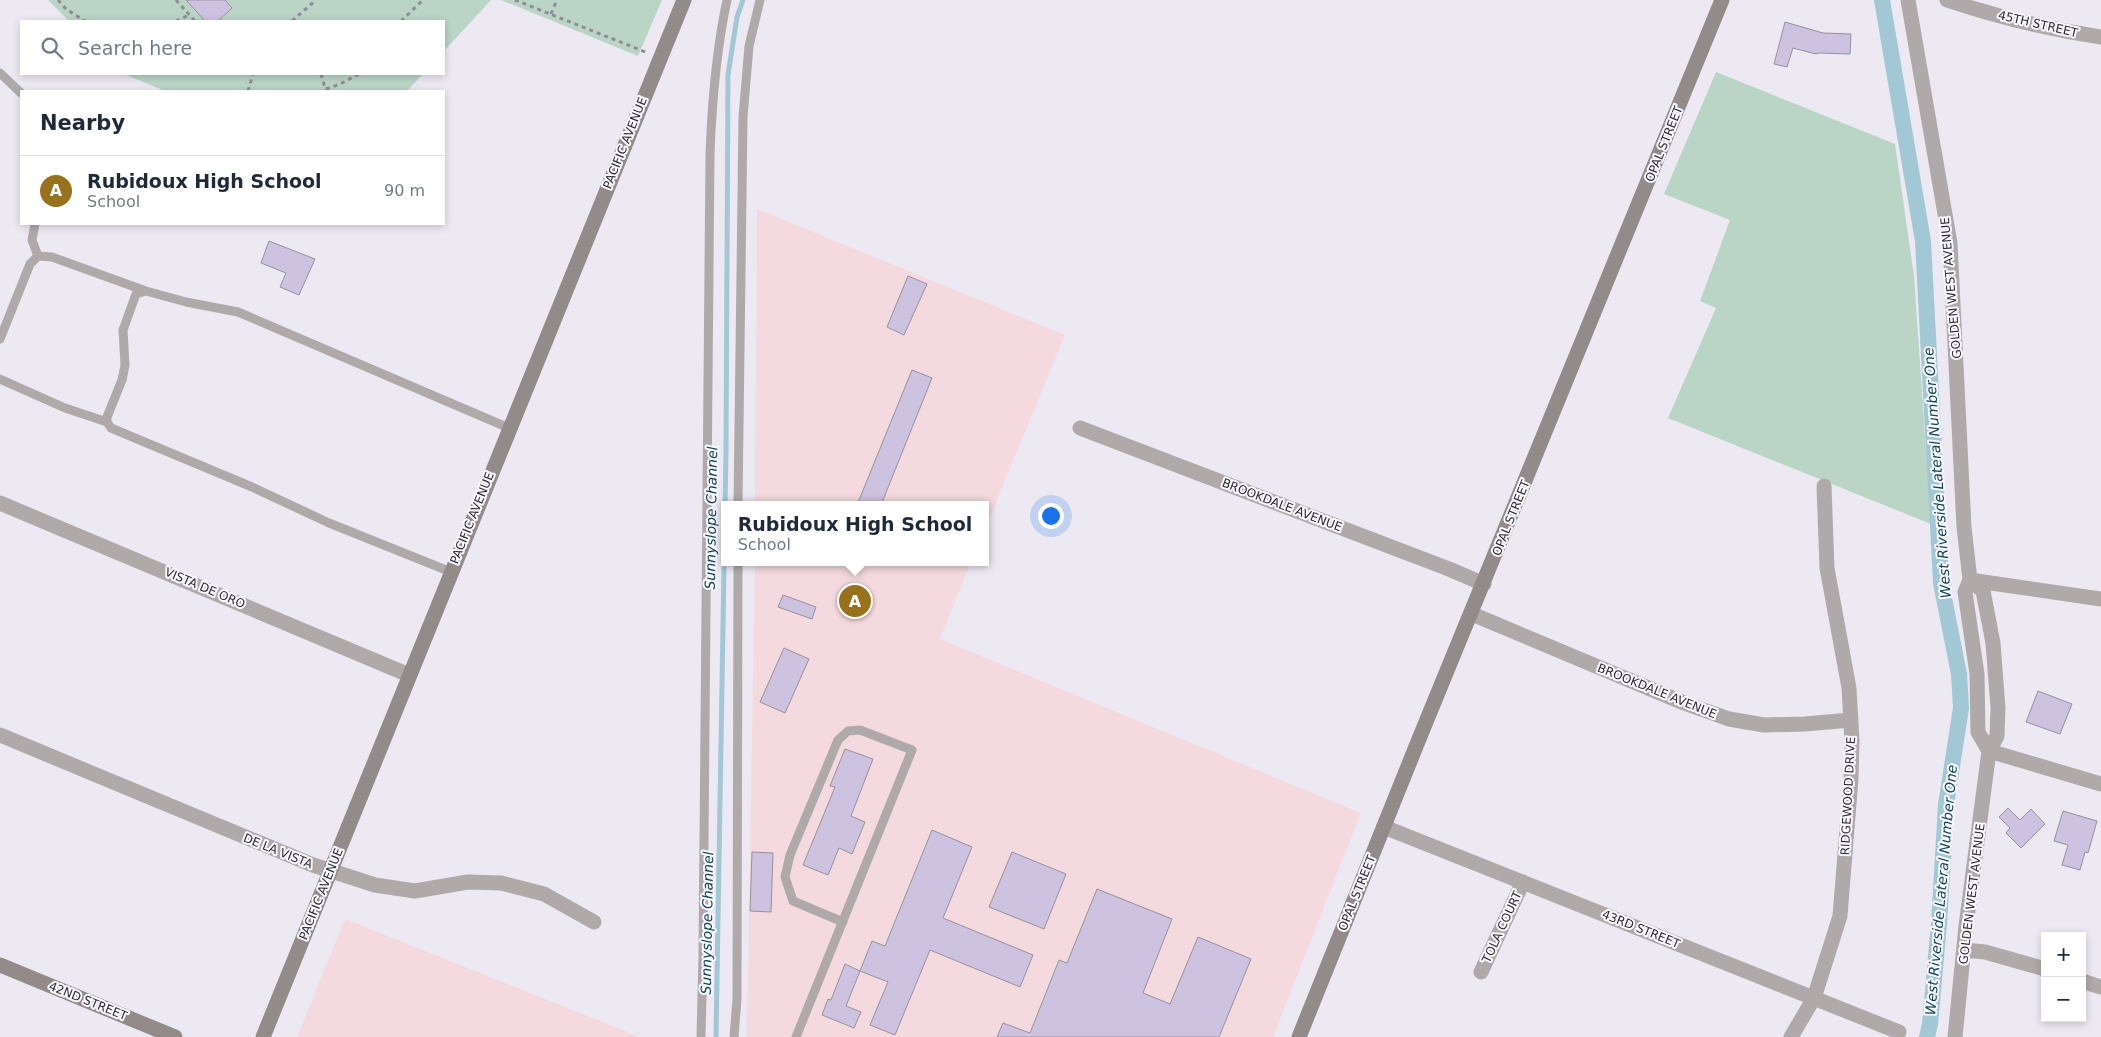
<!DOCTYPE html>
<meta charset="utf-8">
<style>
:root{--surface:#fff;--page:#f2f2f3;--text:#1f2937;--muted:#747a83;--line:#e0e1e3;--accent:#97711b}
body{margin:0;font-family:"DejaVu Sans",sans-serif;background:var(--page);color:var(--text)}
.controls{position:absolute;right:15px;bottom:15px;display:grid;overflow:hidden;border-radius:0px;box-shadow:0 2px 8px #0003}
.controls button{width:45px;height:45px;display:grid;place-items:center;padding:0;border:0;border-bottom:1px solid var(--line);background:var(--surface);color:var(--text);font:25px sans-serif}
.you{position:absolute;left:1050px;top:515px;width:18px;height:18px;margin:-12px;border:4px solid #fff;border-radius:50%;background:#1a73e8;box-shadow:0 0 0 8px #1a73e833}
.badge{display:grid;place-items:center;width:32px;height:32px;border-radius:50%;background:var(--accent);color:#fff;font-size:16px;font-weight:700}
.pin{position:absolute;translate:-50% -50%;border:2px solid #fff;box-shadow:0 1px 5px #0006}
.popup{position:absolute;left:721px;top:501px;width:268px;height:65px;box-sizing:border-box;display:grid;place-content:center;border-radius:0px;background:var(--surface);filter:drop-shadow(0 1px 4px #0005);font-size:16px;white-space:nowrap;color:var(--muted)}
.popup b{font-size:19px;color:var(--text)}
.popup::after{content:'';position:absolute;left:50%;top:100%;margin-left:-10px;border:10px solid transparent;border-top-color:var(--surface)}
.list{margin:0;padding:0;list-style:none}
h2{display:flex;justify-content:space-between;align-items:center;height:65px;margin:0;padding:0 20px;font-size:21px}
h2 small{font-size:16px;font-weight:400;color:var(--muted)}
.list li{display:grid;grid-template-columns:32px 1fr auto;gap:15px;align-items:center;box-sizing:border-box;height:70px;padding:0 20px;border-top:1px solid var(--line)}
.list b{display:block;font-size:19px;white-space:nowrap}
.list p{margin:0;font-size:16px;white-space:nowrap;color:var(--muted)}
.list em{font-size:16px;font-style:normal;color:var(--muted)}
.icon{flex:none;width:28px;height:28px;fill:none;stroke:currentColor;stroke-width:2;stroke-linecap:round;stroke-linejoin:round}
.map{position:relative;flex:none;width:2101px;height:1037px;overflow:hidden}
.search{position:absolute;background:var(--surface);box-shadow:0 2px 8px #0003;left:20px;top:20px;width:425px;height:55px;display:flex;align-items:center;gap:12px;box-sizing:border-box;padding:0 18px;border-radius:0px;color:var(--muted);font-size:19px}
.panel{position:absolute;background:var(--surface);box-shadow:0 2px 8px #0003;left:20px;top:90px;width:425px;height:135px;border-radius:0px}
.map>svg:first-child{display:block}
.education{fill:#f4dade}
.green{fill:#bad4c6}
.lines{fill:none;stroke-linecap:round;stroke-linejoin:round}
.stream{stroke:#a1c8d4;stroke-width:5}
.canal{stroke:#a1c8d4;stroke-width:16}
.building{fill:#cec2e1;stroke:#95929b}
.path{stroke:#908d95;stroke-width:3;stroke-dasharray:4 4;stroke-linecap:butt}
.lane{stroke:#afaaa9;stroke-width:9}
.street{stroke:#afaaa9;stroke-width:15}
.secondary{stroke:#928b89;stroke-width:15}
.labels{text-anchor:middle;stroke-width:4;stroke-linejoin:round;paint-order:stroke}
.street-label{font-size:12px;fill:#2d2c30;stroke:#faf7ff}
.water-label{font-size:14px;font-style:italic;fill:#0e4654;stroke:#faf7ff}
</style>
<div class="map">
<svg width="2101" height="1037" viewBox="0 0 2101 1037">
<rect width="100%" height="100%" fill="#ede9f3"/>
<path class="education" d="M 757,209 L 1065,335 L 985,529 L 985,505 L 755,505 Z
M 755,562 L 971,562 L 940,639 L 1361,813 L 1273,1037 L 747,1037 Z
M 345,919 L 640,1037 L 297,1037 Z"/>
<path class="green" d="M 48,0 L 491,0 L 444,51 L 444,21 L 69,21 Z
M 501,0 L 662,0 L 638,56 Z
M 1716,72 L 1895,144 L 1914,276 L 1931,524 L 1668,418 L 1716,308 L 1700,301 L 1730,220 L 1664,194 Z
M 124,74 L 423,74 L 407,91 L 165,91 Z"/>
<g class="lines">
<path class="stream" d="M 716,1037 L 726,450 L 728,75 L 737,17 L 743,0"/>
<path class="canal" d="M 1882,0 L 1923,241 L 1941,583 L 1959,674 L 1961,708 L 1946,805 L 1939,924 L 1930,1024 L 1927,1037"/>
</g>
<path class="building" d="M 186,0 L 225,0 L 232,8 L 218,21 L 205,21 Z
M 1785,22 L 1823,33 L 1851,34 L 1850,54 L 1819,53 L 1816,54 L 1793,48 L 1787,67 L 1774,64 Z
M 269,241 L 315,259 L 299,295 L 280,287 L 286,273 L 261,263 Z
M 908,276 L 927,284 L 904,335 L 887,327 Z
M 912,370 L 932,378 L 881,505 L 857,505 Z
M 783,595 L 816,607 L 812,619 L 778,607 Z
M 784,648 L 809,659 L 785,713 L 760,702 Z
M 2038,691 L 2072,704 L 2060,734 L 2026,722 Z
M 845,749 L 873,759 L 851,816 L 865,822 L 852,854 L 839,848 L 828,875 L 803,865 L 835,787 L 830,786 Z
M 2008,808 L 2020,820 L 2031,809 L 2045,824 L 2021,848 L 2006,833 L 2010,828 L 1999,817 Z
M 2063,811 L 2097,821 L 2088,853 L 2085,852 L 2080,870 L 2062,865 L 2068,845 L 2054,841 Z
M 932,830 L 972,847 L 943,918 L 1033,955 L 1020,987 L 930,950 L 895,1035 L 870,1025 L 888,982 L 860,971 L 872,941 L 885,946 Z
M 752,852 L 773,853 L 771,912 L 750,911 Z
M 1012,852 L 1066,874 L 1044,929 L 989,907 Z
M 1097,889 L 1172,919 L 1143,993 L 1170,1004 L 1198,937 L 1251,959 L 1219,1037 L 997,1037 L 1003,1023 L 1030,1033 L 1059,960 L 1067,963 Z
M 845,964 L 860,971 L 846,1006 L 861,1012 L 854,1028 L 822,1015 L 828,999 L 831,1000 Z"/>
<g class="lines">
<path class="path" d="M 58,0 L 66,9 L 85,21
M 176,0 L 195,21
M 515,0 L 648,53
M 551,14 L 557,0
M 176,21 L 189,15
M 292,21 L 316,0
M 401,21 L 423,0
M 321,74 L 326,91
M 326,89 L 340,84 L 359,74
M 248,91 L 253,74"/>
<path class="lane" d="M 0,73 L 21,93
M 35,224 L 32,240 L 38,256
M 0,339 L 30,264 L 38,256 L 52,257 L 146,291 L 186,302 L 238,312 L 509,428
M 0,379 L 65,408 L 107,422 L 111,428 L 252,487 L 329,523 L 451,572
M 107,422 L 107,417 L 122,380 L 125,365 L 123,330 L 136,294 L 146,291
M 738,505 L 743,117 L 749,46 L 760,0
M 701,1037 L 703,954 L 710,153 C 712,101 716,51 727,0
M 734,1037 L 737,999 L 738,562
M 796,1037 L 912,750 L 860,730 L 848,731 L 838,740 L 790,855 L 785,877 L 793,901 L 843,922"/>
<path class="street" d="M 1908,0 L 1950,243 L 1964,527 L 1970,580 L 1965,592 L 1977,674 L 1978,732 L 1989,751
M 1947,0 C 1997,17 2048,29 2101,37
M 1080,428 L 1449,569 L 1484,584
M 0,503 L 409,675
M 1970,580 L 2101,599
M 1472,614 L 1684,703 L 1729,719 L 1764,725 L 1805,724 L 1851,720
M 0,735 L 313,865 L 375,885 L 415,891 L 468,882 L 501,883 L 544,894 L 594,922
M 1989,751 L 2101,784
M 1384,827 L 1899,1032
M 1964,950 L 1985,952 L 2045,969
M 1481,972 L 1523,882
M 2082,981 L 2101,987
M 1791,1037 L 1814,998 L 1840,916 L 1851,779 L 1852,741 L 1849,688 L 1827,568 L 1824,486
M 1955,1037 L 1966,926 L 1989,751 L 1997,736 L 1998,708 L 1993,643 L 1983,591 L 1970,580"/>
<path class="secondary" d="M 0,965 L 175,1037
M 263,1037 L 684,0
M 1299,1037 L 1419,739 L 1722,0"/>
</g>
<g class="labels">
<g class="street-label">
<text transform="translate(2038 24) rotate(13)" y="4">45TH STREET</text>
<text transform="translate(625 143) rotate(-68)" y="4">PACIFIC AVENUE</text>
<text transform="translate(1664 144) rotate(-68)" y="4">OPAL STREET</text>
<text transform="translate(1951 288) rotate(-95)" y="4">GOLDEN WEST AVENUE</text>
<text transform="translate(1282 505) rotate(21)" y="4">BROOKDALE AVENUE</text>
<text transform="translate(472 518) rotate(-68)" y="4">PACIFIC AVENUE</text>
<text transform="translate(1511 518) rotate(-68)" y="4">OPAL STREET</text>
<text transform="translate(205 588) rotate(23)" y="4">VISTA DE ORO</text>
<text transform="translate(1657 691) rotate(22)" y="4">BROOKDALE AVENUE</text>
<text transform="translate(1848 796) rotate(-87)" y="4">RIDGEWOOD DRIVE</text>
<text transform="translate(278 851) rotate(22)" y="4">DE LA VISTA</text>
<text transform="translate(1357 893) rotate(-68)" y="4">OPAL STREET</text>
<text transform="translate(321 894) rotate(-68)" y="4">PACIFIC AVENUE</text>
<text transform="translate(1972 894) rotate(-83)" y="4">GOLDEN WEST AVENUE</text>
<text transform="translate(1502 927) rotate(-65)" y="4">TOLA COURT</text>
<text transform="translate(1641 929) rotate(22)" y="4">43RD STREET</text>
<text transform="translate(88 1001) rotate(22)" y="4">42ND STREET</text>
</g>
<g class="water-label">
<text transform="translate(1937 473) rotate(-94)" y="5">West Riverside Lateral Number One</text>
<text transform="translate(711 518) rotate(-89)" y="5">Sunnyslope Channel</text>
<text transform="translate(1941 890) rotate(-85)" y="5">West Riverside Lateral Number One</text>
<text transform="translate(707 923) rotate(-89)" y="5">Sunnyslope Channel</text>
</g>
</g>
</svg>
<div class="controls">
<button>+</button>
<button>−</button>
</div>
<div class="you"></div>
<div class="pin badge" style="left:855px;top:601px">A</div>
<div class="popup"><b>Rubidoux High School</b>School</div>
<div class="search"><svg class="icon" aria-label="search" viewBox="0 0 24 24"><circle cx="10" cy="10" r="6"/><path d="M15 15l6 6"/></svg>Search here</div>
<section class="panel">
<h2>Nearby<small></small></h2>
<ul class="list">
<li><span class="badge">A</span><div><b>Rubidoux High School</b><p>School</p></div><em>90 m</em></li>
</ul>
</section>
</div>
